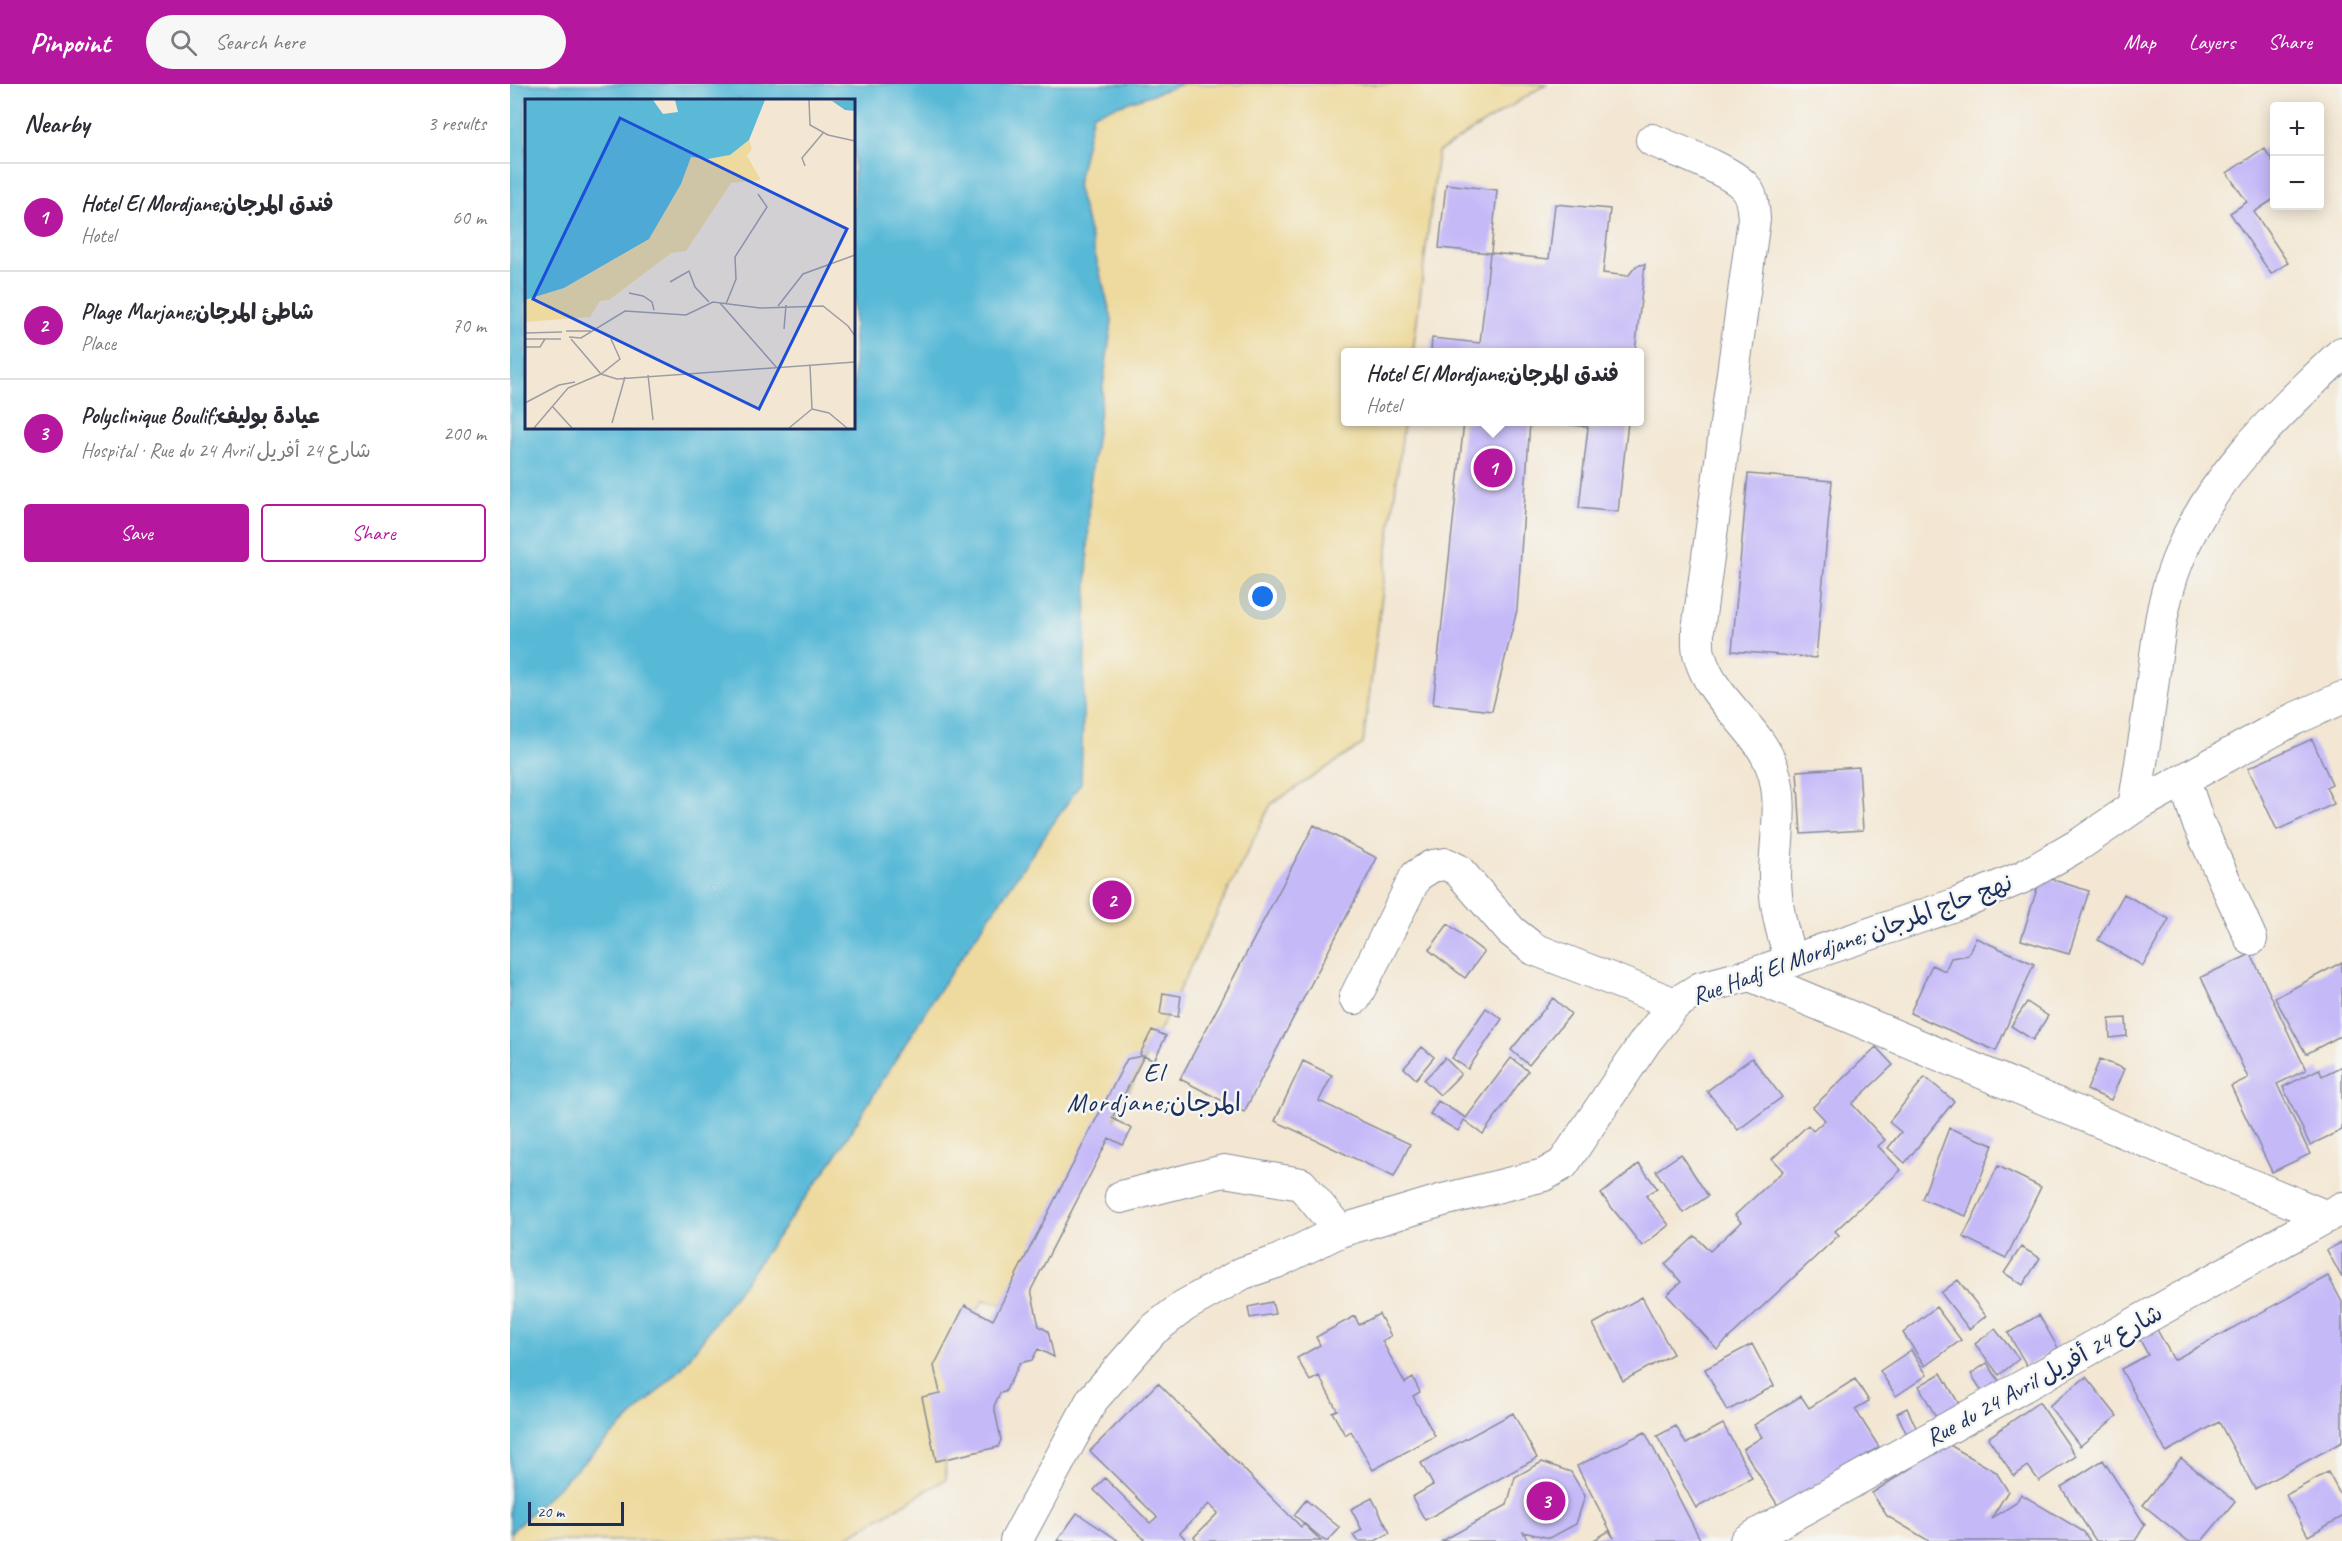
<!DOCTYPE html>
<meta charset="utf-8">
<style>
:root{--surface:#fff;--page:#f7f7f7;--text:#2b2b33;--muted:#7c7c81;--line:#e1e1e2;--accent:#b5179e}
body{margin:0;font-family:Caveat,"Playpen Sans Arabic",sans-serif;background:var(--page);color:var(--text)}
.controls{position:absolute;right:18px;top:18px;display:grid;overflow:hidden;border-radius:6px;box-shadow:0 3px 15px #0003}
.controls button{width:54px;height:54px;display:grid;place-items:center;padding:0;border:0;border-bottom:2px solid var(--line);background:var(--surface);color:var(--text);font:30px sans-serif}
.scale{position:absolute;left:18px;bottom:15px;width:96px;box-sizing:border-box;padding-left:6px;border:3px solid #1b2f5e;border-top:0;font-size:16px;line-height:21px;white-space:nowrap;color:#1b2f5e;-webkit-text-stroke:4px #f6f6f2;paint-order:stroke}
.you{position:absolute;left:753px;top:513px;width:21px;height:21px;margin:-15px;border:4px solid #fff;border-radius:50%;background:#1a73e8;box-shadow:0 0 0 9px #1a73e833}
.badge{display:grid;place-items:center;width:39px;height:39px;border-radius:50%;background:var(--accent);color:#fff;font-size:20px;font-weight:700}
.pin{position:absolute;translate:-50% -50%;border:3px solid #fff;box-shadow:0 2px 6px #0006}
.popup{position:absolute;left:831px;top:264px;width:303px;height:78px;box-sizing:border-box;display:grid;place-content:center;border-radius:6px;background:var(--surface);filter:drop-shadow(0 2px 4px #0005);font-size:20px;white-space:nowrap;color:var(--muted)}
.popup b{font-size:22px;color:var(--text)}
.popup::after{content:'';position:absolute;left:50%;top:100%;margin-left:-12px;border:12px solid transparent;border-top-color:var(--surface)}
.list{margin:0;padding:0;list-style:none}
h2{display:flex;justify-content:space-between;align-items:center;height:78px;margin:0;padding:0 24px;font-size:26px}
h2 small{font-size:20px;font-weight:400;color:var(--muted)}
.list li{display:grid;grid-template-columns:39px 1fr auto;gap:18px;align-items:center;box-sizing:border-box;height:108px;padding:0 24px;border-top:2px solid var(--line)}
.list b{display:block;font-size:22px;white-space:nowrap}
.list p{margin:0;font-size:20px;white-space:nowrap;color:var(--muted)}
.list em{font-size:20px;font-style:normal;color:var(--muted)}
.actions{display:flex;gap:12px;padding:18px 24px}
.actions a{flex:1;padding:14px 0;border:2px solid var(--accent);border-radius:6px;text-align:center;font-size:21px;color:var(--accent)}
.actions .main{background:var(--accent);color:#fff}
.icon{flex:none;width:33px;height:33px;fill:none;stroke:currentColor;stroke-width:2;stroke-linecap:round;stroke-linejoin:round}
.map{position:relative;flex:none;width:1832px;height:1457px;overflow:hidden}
header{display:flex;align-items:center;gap:36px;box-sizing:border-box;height:84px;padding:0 30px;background:var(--accent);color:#fff}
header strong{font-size:28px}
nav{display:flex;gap:33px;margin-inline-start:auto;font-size:21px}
.search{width:420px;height:54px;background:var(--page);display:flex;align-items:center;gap:15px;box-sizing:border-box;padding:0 21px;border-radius:33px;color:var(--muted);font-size:22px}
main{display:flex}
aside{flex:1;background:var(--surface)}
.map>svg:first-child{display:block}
.sand{fill:#eeda9e;stroke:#84847e;stroke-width:1.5}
.water{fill:#59b9d7;stroke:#3a749a;stroke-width:1.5;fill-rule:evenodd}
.building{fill:#c5b9f8}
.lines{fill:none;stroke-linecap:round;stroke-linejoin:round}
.minor-casing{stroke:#878b98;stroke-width:34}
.minor{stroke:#fff;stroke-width:32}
.labels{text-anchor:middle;stroke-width:5;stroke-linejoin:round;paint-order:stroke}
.street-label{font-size:24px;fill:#1b2f5e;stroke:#f6f6f2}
.neighbourhood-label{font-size:26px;letter-spacing:1.5px;fill:#1b2f5e;stroke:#f6f6f2}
.inset-road{fill:none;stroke:#9d9da4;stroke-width:1.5}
.view{fill:#1d4ed8;fill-opacity:0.15;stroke:#1d4ed8;stroke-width:3}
.inset-edge{fill:none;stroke:#1b2f5e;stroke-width:3}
</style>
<header>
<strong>Pinpoint</strong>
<div class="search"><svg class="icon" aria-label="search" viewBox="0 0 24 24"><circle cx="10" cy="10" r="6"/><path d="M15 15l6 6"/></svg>Search here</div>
<nav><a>Map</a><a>Layers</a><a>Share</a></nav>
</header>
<main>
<aside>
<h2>Nearby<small>3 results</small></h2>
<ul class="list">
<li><span class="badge">1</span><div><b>Hotel El Mordjane;فندق المرجان</b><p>Hotel</p></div><em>60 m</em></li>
<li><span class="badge">2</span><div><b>Plage Marjane;شاطئ المرجان</b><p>Place</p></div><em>70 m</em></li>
<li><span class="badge">3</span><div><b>Polyclinique Boulif;عيادة بوليف</b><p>Hospital · Rue du 24 Avril شارع 24 أفريل</p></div><em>200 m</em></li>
</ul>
<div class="actions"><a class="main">Save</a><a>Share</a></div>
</aside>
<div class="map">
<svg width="1832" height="1457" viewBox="0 0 1832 1457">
<rect width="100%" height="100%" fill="#f6f6f2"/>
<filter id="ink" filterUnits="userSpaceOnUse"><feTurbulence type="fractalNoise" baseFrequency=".0167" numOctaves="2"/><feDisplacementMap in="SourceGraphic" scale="12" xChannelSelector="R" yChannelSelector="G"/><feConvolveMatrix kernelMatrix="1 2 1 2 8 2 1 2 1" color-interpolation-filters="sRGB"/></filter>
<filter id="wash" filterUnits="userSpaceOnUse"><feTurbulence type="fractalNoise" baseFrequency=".008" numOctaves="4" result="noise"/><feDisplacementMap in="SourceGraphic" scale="24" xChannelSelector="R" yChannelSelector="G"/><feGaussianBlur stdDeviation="1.35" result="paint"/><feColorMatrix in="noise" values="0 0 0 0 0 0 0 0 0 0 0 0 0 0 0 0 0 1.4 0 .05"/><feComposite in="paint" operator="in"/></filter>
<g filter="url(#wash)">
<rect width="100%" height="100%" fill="#f3e7d3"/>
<path class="sand" d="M 673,0 L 1036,0 L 928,68 L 903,268 L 836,268 L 836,338 L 894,338 L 853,660 L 761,720 L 633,979 L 507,1223 L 474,1216 L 447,1255 L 432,1309 L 436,1395 L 330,1457 L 0,1457 L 0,1449 L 171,1285 L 323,1076 L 425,912 L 580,399 L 602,236 L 567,101 L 582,30 Z"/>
<path class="water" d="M 0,0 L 673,0 L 583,30 L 567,101 L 602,236 L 580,399 L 571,699 L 425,912 L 323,1076 L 171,1285 L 0,1449 ZM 16,16 L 344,16 L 344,344 L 16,344 Z"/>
<g id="blocks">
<path class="building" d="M 1754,64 L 1764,79 L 1764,115 L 1744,128 L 1778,179 L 1761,190 L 1720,129 L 1737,118 L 1717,89 Z
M 936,100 L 987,106 L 981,169 L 1039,175 L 1045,120 L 1100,125 L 1093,189 L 1118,192 L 1126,182 L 1135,180 L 1125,268 L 921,268 L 922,254 L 970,259 L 980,169 L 929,164 Z
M 954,338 L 1020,338 L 1007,526 L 982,627 L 923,620 Z
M 1038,338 L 1118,338 L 1108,428 L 1069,424 L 1078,343 Z
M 1238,390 L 1322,397 L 1306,574 L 1222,567 Z
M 1802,655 L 1822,700 L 1816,703 L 1824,720 L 1767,746 L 1738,684 Z
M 1349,683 L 1353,746 L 1291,750 L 1287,687 Z
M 804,741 L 867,774 L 734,1028 L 670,995 Z
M 1531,792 L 1579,807 L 1559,870 L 1511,856 Z
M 1614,810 L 1659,835 L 1633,882 L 1588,856 Z
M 938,840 L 974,868 L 955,894 L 919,866 Z
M 1466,854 L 1524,880 L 1486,967 L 1400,929 L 1422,881 L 1435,887 L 1441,874 L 1458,871 Z
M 1741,870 L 1796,986 L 1767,1000 L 1800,1070 L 1762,1088 L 1721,1002 L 1738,994 L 1691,893 Z
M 1832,878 L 1832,951 L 1796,970 L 1765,914 Z
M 653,909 L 671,912 L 668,933 L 650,930 Z
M 1043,914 L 1061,930 L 1019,981 L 1001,966 Z
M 1517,918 L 1538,932 L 1523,956 L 1501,942 Z
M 976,924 L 992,935 L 958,985 L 942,974 Z
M 1616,934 L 1617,952 L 1600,954 L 1599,935 Z
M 642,946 L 656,952 L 644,977 L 634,972 L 602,1034 L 622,1045 L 613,1061 L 599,1054 L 521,1206 L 529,1242 L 538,1247 L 544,1273 L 528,1265 L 522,1276 L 510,1279 L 495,1308 L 490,1309 L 484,1322 L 491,1356 L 488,1363 L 426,1377 L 412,1313 L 430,1309 L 424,1282 L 455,1221 L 483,1236 L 617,975 L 632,972 L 630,970 Z
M 912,963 L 924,973 L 906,995 L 894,984 Z
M 1366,963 L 1383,981 L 1342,1020 L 1375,1056 L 1368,1062 L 1391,1086 L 1325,1147 L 1329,1151 L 1207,1265 L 1157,1211 L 1171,1198 L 1155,1180 L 1185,1152 L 1200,1167 L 1231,1138 L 1225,1131 L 1273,1087 L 1262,1075 L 1298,1041 L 1303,1047 L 1315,1036 L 1303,1023 Z
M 935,974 L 951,990 L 930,1011 L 914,996 Z
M 1001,974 L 1018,987 L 973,1050 L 954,1036 L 948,1047 L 920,1030 L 928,1017 L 956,1034 Z
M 1242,974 L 1272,1013 L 1228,1046 L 1197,1007 Z
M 1590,975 L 1614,985 L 1601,1016 L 1577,1006 Z
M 793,977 L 822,991 L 809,1017 L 900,1060 L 884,1093 L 765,1037 Z
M 1832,982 L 1832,1046 L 1800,1061 L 1773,1003 L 1809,985 L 1812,992 Z
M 1415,993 L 1444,1017 L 1395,1079 L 1378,1064 L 1391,1048 L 1379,1038 Z
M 1439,1044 L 1483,1061 L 1456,1132 L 1412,1115 Z
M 1171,1070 L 1198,1112 L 1173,1129 L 1146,1087 Z
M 1129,1080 L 1147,1104 L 1136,1112 L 1159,1141 L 1132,1162 L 1091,1110 Z
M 1488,1082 L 1531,1103 L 1496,1174 L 1453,1153 Z
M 1832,1158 L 1832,1194 L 1817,1166 Z
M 1511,1163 L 1530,1174 L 1513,1201 L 1494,1189 Z
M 1818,1192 L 1832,1218 L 1832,1358 L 1745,1405 L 1709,1338 L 1656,1368 L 1611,1285 L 1638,1271 L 1628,1252 L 1645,1242 L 1664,1276 Z
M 1448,1196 L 1476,1232 L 1459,1245 L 1431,1209 Z
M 1132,1213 L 1163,1270 L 1113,1297 L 1083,1240 Z
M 762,1218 L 765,1230 L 740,1234 L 738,1223 Z
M 1426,1223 L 1451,1256 L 1415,1282 L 1393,1249 Z
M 869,1230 L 881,1252 L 872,1257 L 895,1299 L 903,1294 L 910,1308 L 903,1312 L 925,1352 L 863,1386 L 841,1347 L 835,1351 L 822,1328 L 827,1326 L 809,1292 L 800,1297 L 787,1274 L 810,1261 L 806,1253 L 845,1232 L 849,1241 Z
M 1529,1231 L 1548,1264 L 1517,1282 L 1498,1249 Z
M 1485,1245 L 1509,1275 L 1489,1291 L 1465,1260 Z
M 1242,1260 L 1264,1302 L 1217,1327 L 1195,1285 Z
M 1401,1266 L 1417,1291 L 1386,1312 L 1370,1287 Z
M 1477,1279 L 1490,1298 L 1473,1309 L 1461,1290 Z
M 1431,1289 L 1449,1320 L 1426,1333 L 1409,1302 Z
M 1576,1293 L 1607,1332 L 1570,1362 L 1539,1322 Z
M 1345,1295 L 1359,1317 L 1345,1325 L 1369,1363 L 1270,1425 L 1233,1365 L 1252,1353 L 1244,1341 L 1291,1312 L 1299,1324 Z
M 648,1299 L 791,1443 L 794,1440 L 811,1457 L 688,1457 L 684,1453 L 708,1429 L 699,1420 L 670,1449 L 677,1457 L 636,1457 L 584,1406 L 595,1394 L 640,1439 L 647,1433 L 580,1367 Z
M 1529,1318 L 1566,1372 L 1529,1397 L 1518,1382 L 1504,1392 L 1478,1354 Z
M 1397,1324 L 1409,1350 L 1399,1355 L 1387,1329 Z
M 1003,1329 L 1027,1374 L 915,1436 L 902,1413 L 923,1401 L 911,1379 Z
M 1213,1340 L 1242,1394 L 1186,1424 L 1147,1352 L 1166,1342 L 1176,1360 Z
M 1135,1348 L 1191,1457 L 1082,1457 L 1099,1447 L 1104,1454 L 1067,1382 Z
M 1438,1360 L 1486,1388 L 1498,1407 L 1481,1435 L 1506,1419 L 1511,1410 L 1574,1448 L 1580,1457 L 1419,1457 L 1377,1432 L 1362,1409 Z
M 1671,1374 L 1725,1417 L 1692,1457 L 1678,1457 L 1633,1421 Z
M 1593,1376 L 1635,1441 L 1625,1457 L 1586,1457 L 1551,1403 Z
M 1032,1378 L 1061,1388 L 1075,1412 L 1066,1440 L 1040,1454 L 1013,1448 L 1018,1457 L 932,1457 L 997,1421 L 1005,1393 Z
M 1818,1388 L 1832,1414 L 1832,1433 L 1798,1452 L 1776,1411 Z
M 862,1414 L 880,1449 L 865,1457 L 847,1457 L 843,1451 L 852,1446 L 841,1425 Z
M 796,1416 L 830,1444 L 818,1457 L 815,1457 L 784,1431 Z
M 567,1429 L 609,1457 L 547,1457 Z"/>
</g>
</g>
<g filter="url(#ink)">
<use href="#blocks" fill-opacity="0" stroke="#878b98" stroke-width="1.5"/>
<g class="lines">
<g class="minor-casing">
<path id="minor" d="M 1142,56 C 1165,66 1221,86 1235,103 C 1243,112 1243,124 1244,135 L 1188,546 C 1188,554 1187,565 1190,573 C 1202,616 1247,642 1262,683 C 1275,717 1265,756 1265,792 C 1265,822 1272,848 1281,876
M 1674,696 L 1688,738 L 1741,855
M 1624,723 C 1630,686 1636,649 1641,611 C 1647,566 1650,521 1667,478 C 1698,395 1769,329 1832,269
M 1240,891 L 1817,1133
M 845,914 L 906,792 L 922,782 L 936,780 L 948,786 L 1001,847 L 1024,865 L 1165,920
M 611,1113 L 714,1087 L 791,1100 L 830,1147
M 506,1457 L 582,1316 L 643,1246 L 674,1222 L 733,1189 L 766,1178 L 830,1147 L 933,1116 L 1034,1091 L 1053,1080 L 1135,958 L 1165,920 L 1191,904 L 1240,891 L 1447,820 L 1513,793 L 1570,760 L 1624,723 L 1784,635 L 1832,614
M 1236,1457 L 1832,1124"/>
</g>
<use href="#minor" class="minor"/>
</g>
</g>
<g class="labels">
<g class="street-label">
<text transform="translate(1342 855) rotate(-20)" y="8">Rue Hadj El Mordjane; نهج حاج المرجان</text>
<text transform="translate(1534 1291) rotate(-29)" y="8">Rue du 24 Avril شارع 24 أفريل</text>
</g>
<g class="neighbourhood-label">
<text x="644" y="997">El<tspan x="644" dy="30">Mordjane;المرجان</tspan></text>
</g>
</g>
<g transform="translate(15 15)">
<rect width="330" height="330" fill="#f3e7d3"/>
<path d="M 224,41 L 227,50 L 222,57 L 236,81 L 206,84 L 161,152 L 146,154 L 84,201 L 75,202 L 65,218 L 0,223 L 0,201 L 39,189 L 93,158 L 143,104 L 166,58 L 183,60 L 205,56 Z" fill="#eeda9e"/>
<path d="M 0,1 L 128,1 L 138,15 L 153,13 L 150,1 L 240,1 L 224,41 L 205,56 L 183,60 L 166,58 L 156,85 L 124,140 L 39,189 L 0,201 ZM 330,1 L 330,12 L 320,11 L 307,2 Z" fill="#59b9d7"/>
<path class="inset-road" d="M 284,1 L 285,26 L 303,36 L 330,42M 280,67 L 277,59 L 298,34M 145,183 L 164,172 L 170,188 L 184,203M 104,194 L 118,197 L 127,203 L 129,211M 195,204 L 252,269M 201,205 L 211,180 L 210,158 L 242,108 L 233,95M 253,207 L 278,175 L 330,156M 259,230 L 261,206M 41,232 L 66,232M 0,234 L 37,233M 44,238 L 56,239 L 100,212 L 161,216 L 188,203 L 235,209 L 298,207 L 323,227 L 330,237M 0,240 L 36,240M 46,240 L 76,275 L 92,280 L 330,263M 0,248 L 15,248 L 20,240M 123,276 L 128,321M 0,304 L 34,286 L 50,283M 27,307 L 47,329M 287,310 L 304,314 L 322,329M 87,324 L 100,278M 9,329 L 43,289 L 76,275 L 95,260 L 86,240M 264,329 L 287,310 L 285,267"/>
<path class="view" d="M 95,19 L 322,130 L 234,310 L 8,200 Z"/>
<rect width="330" height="330" class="inset-edge"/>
</g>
</svg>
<div class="controls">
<button>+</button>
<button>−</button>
</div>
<div class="scale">20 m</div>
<div class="you"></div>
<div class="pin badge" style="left:983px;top:384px">1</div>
<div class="popup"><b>Hotel El Mordjane;فندق المرجان</b>Hotel</div>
<div class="pin badge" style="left:602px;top:816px">2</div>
<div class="pin badge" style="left:1036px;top:1417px">3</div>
</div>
</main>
